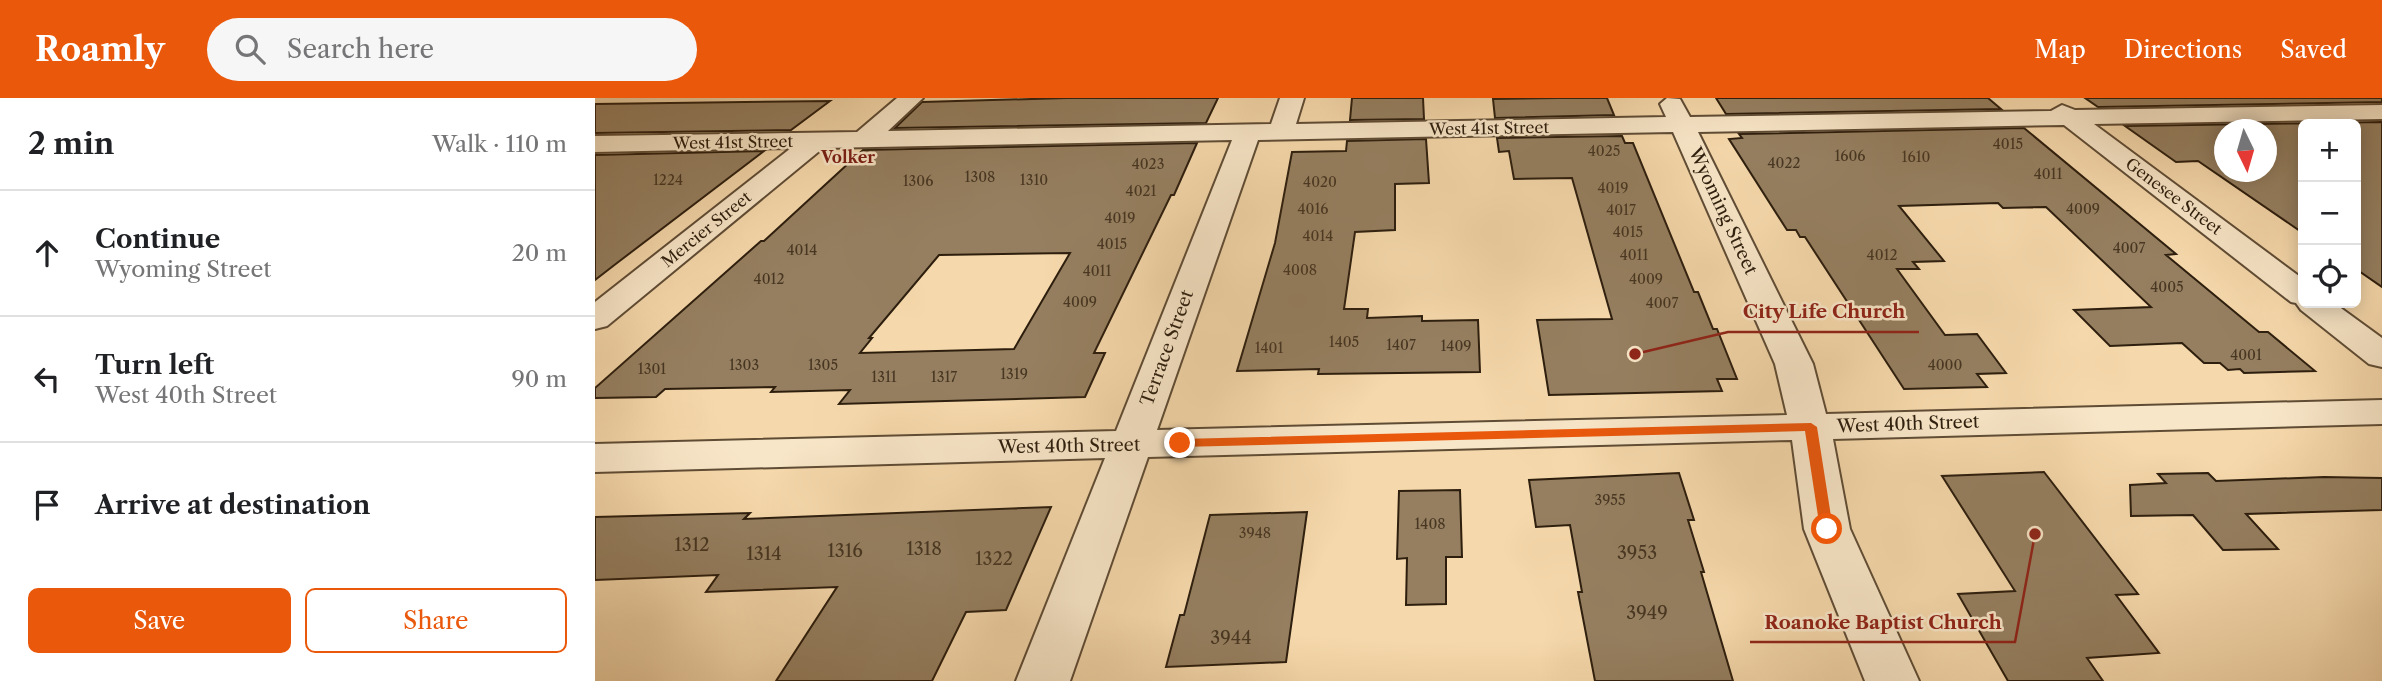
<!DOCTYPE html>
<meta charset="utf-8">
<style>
:root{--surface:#fff;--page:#f6f6f6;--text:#202124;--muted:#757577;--line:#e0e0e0;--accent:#ea580c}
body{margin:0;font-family:"Libre Caslon Text",serif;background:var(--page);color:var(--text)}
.controls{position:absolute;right:21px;top:21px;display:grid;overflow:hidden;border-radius:10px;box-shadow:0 4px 18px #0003}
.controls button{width:63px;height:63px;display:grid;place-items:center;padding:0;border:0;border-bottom:2px solid var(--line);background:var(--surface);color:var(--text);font:35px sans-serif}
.compass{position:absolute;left:1619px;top:21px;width:63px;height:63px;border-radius:50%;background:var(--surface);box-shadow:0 4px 18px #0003;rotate:175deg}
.stop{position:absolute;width:21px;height:21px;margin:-16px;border:5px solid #ea580c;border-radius:50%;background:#fff}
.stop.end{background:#ea580c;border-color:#fff;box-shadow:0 2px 7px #0008}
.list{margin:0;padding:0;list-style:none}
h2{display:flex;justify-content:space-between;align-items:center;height:91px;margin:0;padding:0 28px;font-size:30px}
h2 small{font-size:23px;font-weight:400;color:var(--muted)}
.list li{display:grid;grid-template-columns:46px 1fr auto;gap:21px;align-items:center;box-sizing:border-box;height:126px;padding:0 28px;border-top:2px solid var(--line)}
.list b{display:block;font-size:26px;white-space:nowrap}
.list p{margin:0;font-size:23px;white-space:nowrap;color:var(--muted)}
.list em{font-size:23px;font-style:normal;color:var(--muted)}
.actions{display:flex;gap:14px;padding:21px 28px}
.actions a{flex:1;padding:16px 0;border:2px solid var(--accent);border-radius:10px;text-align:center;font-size:24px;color:var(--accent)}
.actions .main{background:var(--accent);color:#fff}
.icon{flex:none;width:38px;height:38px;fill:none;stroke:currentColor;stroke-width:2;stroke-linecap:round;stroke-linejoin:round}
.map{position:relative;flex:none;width:1787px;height:583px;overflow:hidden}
header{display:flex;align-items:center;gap:42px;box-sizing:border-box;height:98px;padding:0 35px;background:var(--accent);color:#fff}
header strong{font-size:33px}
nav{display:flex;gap:38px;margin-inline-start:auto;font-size:24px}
.search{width:490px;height:63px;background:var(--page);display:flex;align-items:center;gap:18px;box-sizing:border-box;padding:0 24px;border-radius:38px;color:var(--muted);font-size:26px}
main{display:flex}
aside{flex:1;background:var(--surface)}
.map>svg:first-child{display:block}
.building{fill:#957f60;stroke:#2d1e0e;stroke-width:2;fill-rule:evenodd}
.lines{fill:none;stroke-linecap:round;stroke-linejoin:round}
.minor-casing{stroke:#5f4c35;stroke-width:4}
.minor{fill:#f8e6c8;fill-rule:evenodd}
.route{fill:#ea580c}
.labels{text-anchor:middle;stroke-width:5;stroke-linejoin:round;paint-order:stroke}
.number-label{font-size:14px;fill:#473622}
.far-street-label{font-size:16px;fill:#2d1e0e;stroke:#f8e6c8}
.far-neighbourhood-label{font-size:16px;font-weight:bold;fill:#7a1f14;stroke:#f8e6c8}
.street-label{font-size:18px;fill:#2d1e0e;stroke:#f8e6c8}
.near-number-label{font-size:18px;fill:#473622}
.leader{fill:none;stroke:#8f2418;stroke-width:2.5}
.callout-dot{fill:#8f2418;stroke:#f8e6c8;stroke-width:2.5}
.callout-label{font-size:19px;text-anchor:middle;font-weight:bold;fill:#8f2418;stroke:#f8e6c8;stroke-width:5;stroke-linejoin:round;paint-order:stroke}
</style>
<header>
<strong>Roamly</strong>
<div class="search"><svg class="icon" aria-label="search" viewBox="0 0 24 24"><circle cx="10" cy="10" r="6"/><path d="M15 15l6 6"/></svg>Search here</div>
<nav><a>Map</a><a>Directions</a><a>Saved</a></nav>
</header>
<main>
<aside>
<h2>2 min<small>Walk · 110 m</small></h2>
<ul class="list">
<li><svg class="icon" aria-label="ahead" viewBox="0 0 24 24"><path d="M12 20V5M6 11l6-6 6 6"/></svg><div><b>Continue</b><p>Wyoming Street</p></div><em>20 m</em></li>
<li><svg class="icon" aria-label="left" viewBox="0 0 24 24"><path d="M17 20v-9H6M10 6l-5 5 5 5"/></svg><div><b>Turn left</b><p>West 40th Street</p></div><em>90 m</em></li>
<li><svg class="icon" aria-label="arrive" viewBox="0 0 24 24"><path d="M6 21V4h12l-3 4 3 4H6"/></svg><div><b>Arrive at destination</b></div></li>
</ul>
<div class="actions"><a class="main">Save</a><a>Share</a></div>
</aside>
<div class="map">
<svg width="1787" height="583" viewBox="0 0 1787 583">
<rect width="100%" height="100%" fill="#f5d8ab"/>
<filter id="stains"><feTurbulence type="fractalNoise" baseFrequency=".00286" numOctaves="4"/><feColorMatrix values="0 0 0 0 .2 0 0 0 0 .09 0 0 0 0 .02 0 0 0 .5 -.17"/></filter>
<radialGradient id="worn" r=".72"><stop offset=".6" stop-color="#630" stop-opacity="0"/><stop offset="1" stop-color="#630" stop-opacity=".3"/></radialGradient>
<path class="building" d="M 472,0 L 623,0 L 611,25 L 300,30 L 327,4 Z
M 757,0 L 828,0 L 829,21 L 755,22 Z
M 963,0 L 1012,0 L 1019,17 L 900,20 L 898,1 Z
M 1121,0 L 1393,0 L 1406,11 L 1131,16 Z
M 1490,0 L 1787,0 L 1787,4 L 1503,9 Z
M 235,3 L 196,32 L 0,35 L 0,6 Z
M 1787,24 L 1787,189 L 1761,171 L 1761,26 L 1708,26 L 1708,135 L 1603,63 L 1581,64 L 1530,28 ZM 1629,32 L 1671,32 L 1671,74 L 1629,74 Z
M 1429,30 L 1581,156 L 1571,157 L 1664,234 L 1673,234 L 1720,273 L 1649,275 L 1645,271 L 1633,272 L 1625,265 L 1609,265 L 1587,245 L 1515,248 L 1479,212 L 1556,209 L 1451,109 L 1408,110 L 1403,105 L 1304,108 L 1349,163 L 1318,164 L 1324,171 L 1302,171 L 1350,237 L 1382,236 L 1411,275 L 1382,276 L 1392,289 L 1309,291 L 1210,139 L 1205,139 L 1201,132 L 1192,132 L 1134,41 L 1147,40 L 1144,36 Z
M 1027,38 L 1030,45 L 1038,45 L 1099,194 L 1103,194 L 1118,231 L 1122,231 L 1142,281 L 1122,281 L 1127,293 L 954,297 L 942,222 L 1017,221 L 977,80 L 919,81 L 914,53 L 904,54 L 902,40 Z
M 831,41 L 834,85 L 800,86 L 800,132 L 760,134 L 749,211 L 773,211 L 772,220 L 827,218 L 827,223 L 883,222 L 885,274 L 723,276 L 724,271 L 642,273 L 680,145 L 697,54 L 751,53 L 752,43 Z
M 602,45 L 579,97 L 576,97 L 499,255 L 510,255 L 490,299 L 244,306 L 255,292 L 176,294 L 180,289 L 70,291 L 61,299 L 0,300 L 0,290 L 166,143 L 169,143 L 268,52 ZM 475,155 L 419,251 L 265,255 L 277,240 L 274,240 L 344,157 Z
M 169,53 L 22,165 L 0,182 L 0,57 Z
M 1449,374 L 1543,496 L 1521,497 L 1564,555 L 1492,560 L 1508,583 L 1413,583 L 1363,496 L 1420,493 L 1347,378 Z
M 1084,375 L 1099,422 L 1093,422 L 1109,474 L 1106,474 L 1138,583 L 1000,583 L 983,494 L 987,494 L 975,427 L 941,429 L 934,382 Z
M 1613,375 L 1621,383 L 1729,379 L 1787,380 L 1787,412 L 1651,416 L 1683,451 L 1628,452 L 1598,417 L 1536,418 L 1535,387 L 1571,385 L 1563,376 Z
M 865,392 L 867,459 L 851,459 L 851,506 L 811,507 L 812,460 L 802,461 L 804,393 Z
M 456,409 L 411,512 L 371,514 L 337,583 L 181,583 L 242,489 L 111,494 L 123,477 L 0,482 L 0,419 L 155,415 L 149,421 Z
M 712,414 L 691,564 L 571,569 L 585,517 L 589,517 L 615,417 Z"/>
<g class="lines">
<g class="minor-casing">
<path id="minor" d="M 302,0 L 328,0 L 293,33 L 676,26 L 685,0 L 709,0 L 701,26 L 1071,19 L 1065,6 L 1072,0 L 1085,1 L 1095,19 L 1456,13 L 1467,7 L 1480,12 L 1787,7 L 1787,21 L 1499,26 L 1708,181 L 1708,205 L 1739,205 L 1787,240 L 1787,269 L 1774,266 L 1706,212 L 1701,205 L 1696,204 L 1469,27 L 1103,34 L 1218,266 L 1231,316 L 1787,302 L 1787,326 L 1238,341 L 1255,431 L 1324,583 L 1270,583 L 1209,431 L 1197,342 L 553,359 L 475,583 L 421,583 L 510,360 L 0,374 L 0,346 L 521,333 L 637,42 L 228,50 L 12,228 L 0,231 L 0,204 L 196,50 L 0,54 L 0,38 L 262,34 ZM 1078,34 L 1180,266 L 1192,317 L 562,332 L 663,42 Z"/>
</g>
<use href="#minor" class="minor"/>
</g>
<path class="route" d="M 1216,325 L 1222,329 L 1238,431 L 1232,435 L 1225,431 L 1210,333 L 585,349 L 579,345 L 585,341 Z"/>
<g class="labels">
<g class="number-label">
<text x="1413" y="51">4015</text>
<text x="1009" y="58">4025</text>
<text x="1255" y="63">1606</text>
<text x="1321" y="64">1610</text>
<text x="1189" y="70">4022</text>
<text x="553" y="71">4023</text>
<text x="1453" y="81">4011</text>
<text x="385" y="84">1308</text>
<text x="73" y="87">1224</text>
<text x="439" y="87">1310</text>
<text x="323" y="88">1306</text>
<text x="725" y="89">4020</text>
<text x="1018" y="95">4019</text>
<text x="546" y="98">4021</text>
<text x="718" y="116">4016</text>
<text x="1488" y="116">4009</text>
<text x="1026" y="117">4017</text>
<text x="525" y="125">4019</text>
<text x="1033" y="139">4015</text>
<text x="723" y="143">4014</text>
<text x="517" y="151">4015</text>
<text x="1534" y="155">4007</text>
<text x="207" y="157">4014</text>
<text x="1039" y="162">4011</text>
<text x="1287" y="162">4012</text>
<text x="705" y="177">4008</text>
<text x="502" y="178">4011</text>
<text x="174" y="186">4012</text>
<text x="1051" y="186">4009</text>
<text x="1572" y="194">4005</text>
<text x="485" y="209">4009</text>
<text x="1067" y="210">4007</text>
<text x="749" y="249">1405</text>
<text x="806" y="252">1407</text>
<text x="861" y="253">1409</text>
<text x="674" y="255">1401</text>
<text x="1651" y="262">4001</text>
<text x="149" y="272">1303</text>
<text x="228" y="272">1305</text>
<text x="1350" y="272">4000</text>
<text x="57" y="276">1301</text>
<text x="419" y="281">1319</text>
<text x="289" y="284">1311</text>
<text x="349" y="284">1317</text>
<text x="1015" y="407">3955</text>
<text x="835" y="431">1408</text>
<text x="660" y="440">3948</text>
</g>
<g class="far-street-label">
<text transform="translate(894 30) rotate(-1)" y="6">West 41st Street</text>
<text transform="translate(138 44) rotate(-1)" y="6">West 41st Street</text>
<text transform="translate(1579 98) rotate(37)" y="6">Genesee Street</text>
<text transform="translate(111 131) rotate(-39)" y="6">Mercier Street</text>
</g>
<g class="far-neighbourhood-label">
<text x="253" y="65">Volker</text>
</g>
<g class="street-label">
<text transform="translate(1128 113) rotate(65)" y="6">Wyoming Street</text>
<text transform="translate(572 250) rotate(-70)" y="6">Terrace Street</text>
<text transform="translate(1313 326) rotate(-2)" y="6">West 40th Street</text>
<text transform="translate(474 348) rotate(-1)" y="6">West 40th Street</text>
</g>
<g class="near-number-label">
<text x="97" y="453">1312</text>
<text x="329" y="457">1318</text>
<text x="250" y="459">1316</text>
<text x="1042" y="461">3953</text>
<text x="169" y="462">1314</text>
<text x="399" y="467">1322</text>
<text x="1052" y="521">3949</text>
<text x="636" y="546">3944</text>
</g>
</g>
<path class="leader" d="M1040 256L1133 234H1324M1440 436L1420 544H1155"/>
<g class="callout-dot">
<circle cx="1040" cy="256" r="7"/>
<circle cx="1440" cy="436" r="7"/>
</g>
<g class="callout-label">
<text x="1229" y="220">City Life Church</text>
<text x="1288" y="531">Roanoke Baptist Church</text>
</g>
<rect width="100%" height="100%" filter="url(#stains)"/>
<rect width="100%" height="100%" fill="url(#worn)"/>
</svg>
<div class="controls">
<button>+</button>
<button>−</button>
<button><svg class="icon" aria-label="locate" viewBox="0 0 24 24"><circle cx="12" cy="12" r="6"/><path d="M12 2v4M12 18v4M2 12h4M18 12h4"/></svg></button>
</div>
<svg class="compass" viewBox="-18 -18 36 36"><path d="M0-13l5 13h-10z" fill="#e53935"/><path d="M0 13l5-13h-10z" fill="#757577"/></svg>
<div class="stop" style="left:1232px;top:431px"></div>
<div class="stop end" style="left:585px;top:345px"></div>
</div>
</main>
